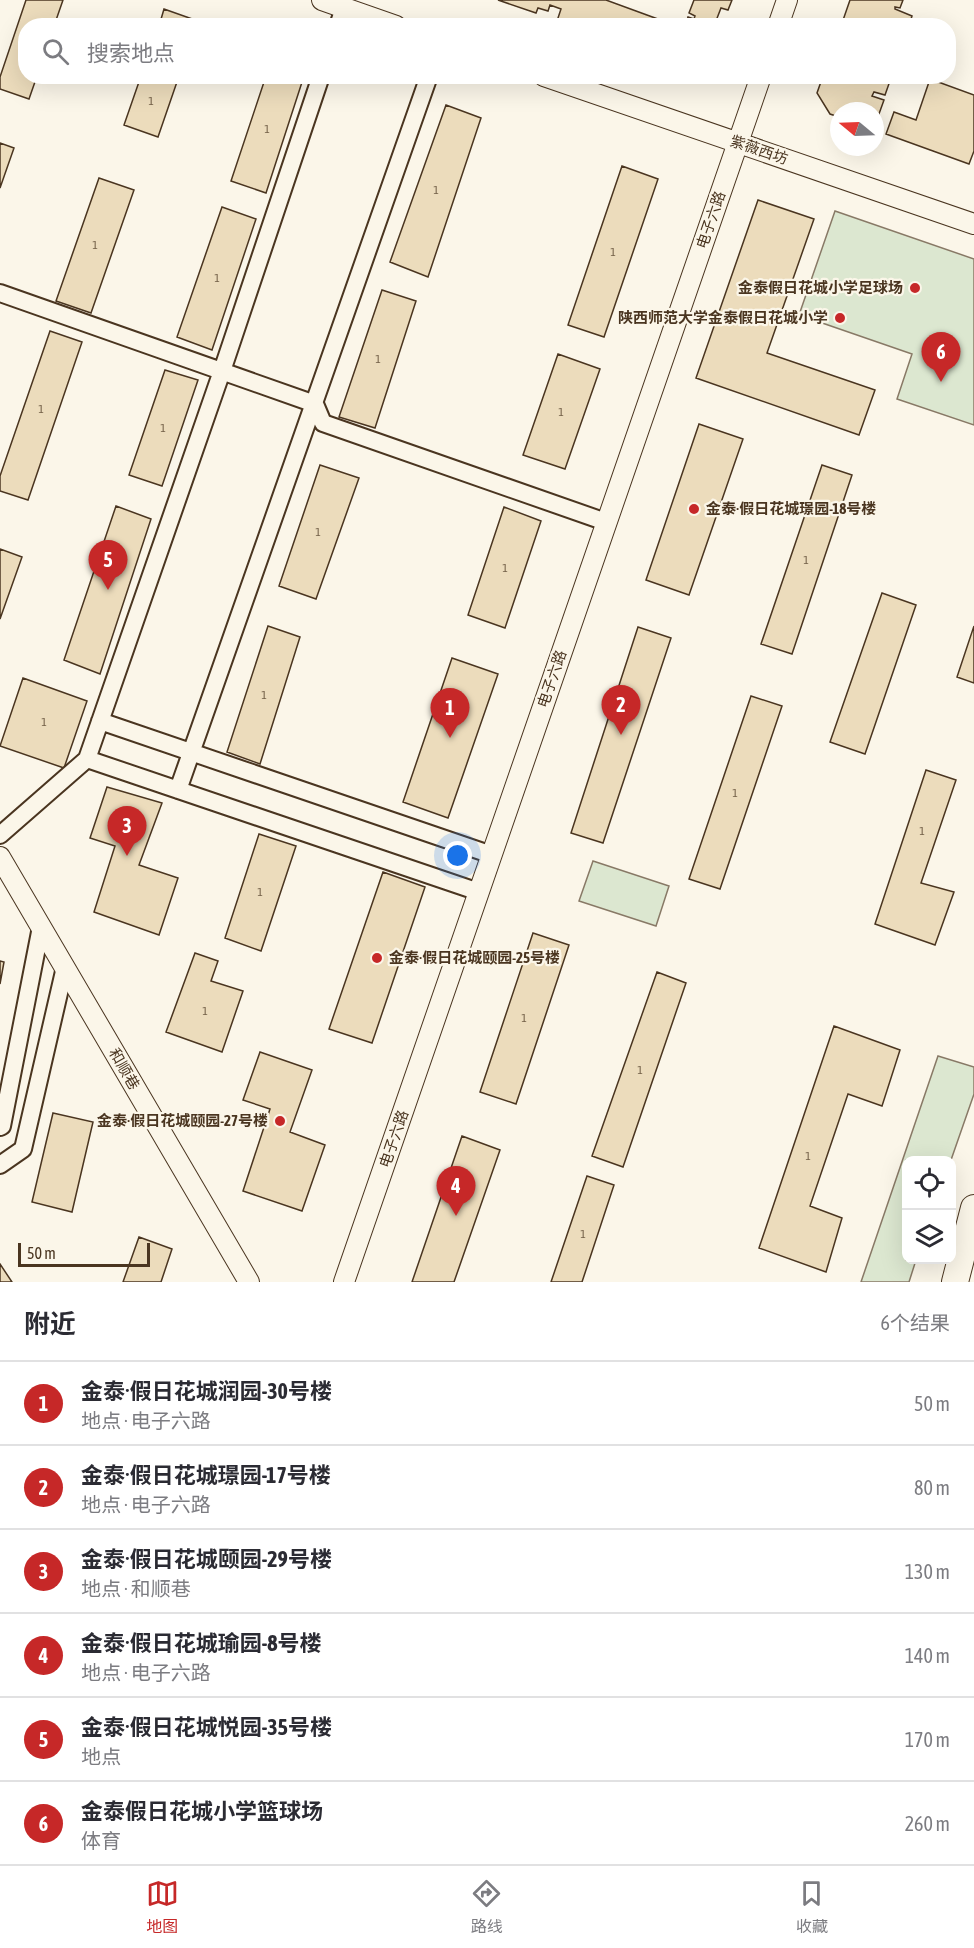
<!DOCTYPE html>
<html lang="zh">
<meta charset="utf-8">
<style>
:root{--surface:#fff;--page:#f2f2f3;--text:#2b2b33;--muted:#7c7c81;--line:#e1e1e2;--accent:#c62828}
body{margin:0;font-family:"Asap Condensed","Noto Sans SC",sans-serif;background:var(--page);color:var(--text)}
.controls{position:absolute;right:18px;bottom:18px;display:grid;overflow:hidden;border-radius:12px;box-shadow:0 6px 24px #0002}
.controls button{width:54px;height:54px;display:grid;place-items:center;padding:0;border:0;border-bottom:2px solid var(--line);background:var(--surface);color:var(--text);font:30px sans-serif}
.compass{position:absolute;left:830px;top:102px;width:54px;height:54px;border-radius:50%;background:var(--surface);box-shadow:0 6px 24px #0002;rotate:289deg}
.scale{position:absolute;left:18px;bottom:15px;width:132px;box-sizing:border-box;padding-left:6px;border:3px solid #4a3520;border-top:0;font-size:16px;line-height:21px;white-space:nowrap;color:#4a3520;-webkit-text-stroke:4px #fbf6e9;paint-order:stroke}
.you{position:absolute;left:458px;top:856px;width:21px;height:21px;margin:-15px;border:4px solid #fff;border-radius:50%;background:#1a73e8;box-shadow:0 0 0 9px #1a73e833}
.badge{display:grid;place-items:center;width:39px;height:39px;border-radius:50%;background:var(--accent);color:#fff;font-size:20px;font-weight:700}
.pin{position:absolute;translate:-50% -50px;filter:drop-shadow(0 2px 3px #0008)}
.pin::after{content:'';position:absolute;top:32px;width:21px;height:18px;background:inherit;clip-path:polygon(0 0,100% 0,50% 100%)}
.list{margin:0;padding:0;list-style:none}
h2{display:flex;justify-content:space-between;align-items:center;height:78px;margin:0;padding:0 24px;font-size:26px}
h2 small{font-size:20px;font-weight:400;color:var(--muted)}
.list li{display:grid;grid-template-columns:39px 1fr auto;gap:18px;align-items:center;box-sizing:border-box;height:84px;padding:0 24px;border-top:2px solid var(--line)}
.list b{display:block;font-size:22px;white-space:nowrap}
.list p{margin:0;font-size:20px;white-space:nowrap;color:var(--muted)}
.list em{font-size:20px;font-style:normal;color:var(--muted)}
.icon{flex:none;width:33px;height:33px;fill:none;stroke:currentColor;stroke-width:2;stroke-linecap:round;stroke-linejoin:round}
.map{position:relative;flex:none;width:974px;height:1282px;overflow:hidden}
.search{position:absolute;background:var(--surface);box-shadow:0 6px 24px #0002;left:18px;right:18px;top:18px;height:66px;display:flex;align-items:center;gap:15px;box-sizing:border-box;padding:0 21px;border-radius:24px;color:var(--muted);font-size:22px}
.sheet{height:582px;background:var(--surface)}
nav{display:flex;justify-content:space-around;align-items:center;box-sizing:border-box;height:84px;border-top:2px solid var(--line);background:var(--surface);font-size:16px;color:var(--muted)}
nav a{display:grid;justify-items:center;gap:3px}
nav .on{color:var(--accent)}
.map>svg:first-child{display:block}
.green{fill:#dce7d0;stroke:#887966;stroke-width:1.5}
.building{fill:#ecdcbc;stroke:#4a3520;stroke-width:1.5}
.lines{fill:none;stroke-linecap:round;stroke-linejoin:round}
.minor-casing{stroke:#4a3520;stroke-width:20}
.tertiary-casing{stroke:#4a3520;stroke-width:22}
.primary-casing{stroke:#4a3520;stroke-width:28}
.minor{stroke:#fbf6e9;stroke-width:16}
.tertiary{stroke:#fbf6e9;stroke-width:20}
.primary{stroke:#fbf6e9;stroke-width:26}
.poi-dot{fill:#c62828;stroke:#fbf6e9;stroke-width:2}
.labels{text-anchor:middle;stroke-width:4.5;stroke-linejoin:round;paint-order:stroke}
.number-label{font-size:12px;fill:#725f47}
.street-label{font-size:15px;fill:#4a3520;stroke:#fbf6e9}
.poi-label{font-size:15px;font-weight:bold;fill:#4a3520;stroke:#fbf6e9;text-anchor:end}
</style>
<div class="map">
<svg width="974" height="1282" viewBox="0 0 974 1282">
<rect width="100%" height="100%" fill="#fbf6e9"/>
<path class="green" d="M 835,211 L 974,259 L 974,425 L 897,399 L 912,354 L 799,315 Z
M 593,861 L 669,886 L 656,926 L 579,901 Z
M 938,1056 L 974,1067 L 974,1094 L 951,1160 L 906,1160 L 906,1260 L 916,1260 L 909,1282 L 861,1282 Z"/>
<path class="building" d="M 26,0 L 63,0 L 54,26 L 26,26 L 26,76 L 37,76 L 29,99 L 0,89 L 0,77 Z
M 498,0 L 606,0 L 666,22 L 664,26 L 580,26 L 565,20 L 564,23 L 557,21 L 561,9 L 550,5 L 548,11 L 538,8 L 536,13 Z
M 694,0 L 732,0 L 728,10 L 721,8 L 714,26 L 685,26 L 688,17 L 694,19 L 695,16 L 689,13 Z
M 850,0 L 903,0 L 900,8 L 895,7 L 895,9 L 912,16 L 909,26 L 841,26 Z
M 164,9 L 198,21 L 197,26 L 159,26 Z
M 141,76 L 179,76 L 158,137 L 124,125 Z
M 266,76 L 304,76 L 266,193 L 231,181 Z
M 823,76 L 886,76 L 891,78 L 885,95 L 874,92 L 872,96 L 884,100 L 875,125 L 875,111 L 839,111 L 839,117 L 830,114 L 817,93 Z
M 930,79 L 974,95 L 974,151 L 969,164 L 886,134 L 894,112 L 916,120 Z
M 446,105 L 481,118 L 428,277 L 390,262 Z
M 0,143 L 14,148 L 0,188 Z
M 622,166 L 658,179 L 604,337 L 568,325 Z
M 99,178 L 134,190 L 91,313 L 56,301 Z
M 758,200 L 814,219 L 767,353 L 875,390 L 859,435 L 696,378 Z
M 222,207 L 256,219 L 212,350 L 177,337 Z
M 382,290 L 416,301 L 375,428 L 339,417 Z
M 50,331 L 82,342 L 28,500 L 0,491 L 0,476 Z
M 558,354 L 600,369 L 565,469 L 523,455 Z
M 165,370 L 198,380 L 162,486 L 129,475 Z
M 699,424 L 743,439 L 689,595 L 646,580 Z
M 320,465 L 359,478 L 316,599 L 279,586 Z
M 822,465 L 852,475 L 792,654 L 761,644 Z
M 116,506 L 151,519 L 100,674 L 64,660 Z
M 504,507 L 541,521 L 505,628 L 468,615 Z
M 0,549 L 22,557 L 0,619 Z
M 882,593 L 916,605 L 865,754 L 830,742 Z
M 268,626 L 300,637 L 260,764 L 227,752 Z
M 974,626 L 974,683 L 957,677 Z
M 638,627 L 671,638 L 603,843 L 571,833 Z
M 452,658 L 498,674 L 448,818 L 403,802 Z
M 23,678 L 87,701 L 64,768 L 0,746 Z
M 751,696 L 782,706 L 720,889 L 689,879 Z
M 926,770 L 956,780 L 921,883 L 954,892 L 935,945 L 875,924 Z
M 107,787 L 162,803 L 139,865 L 178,878 L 159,935 L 94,912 L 115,846 L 90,838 Z
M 259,834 L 296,846 L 261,951 L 225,938 Z
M 383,872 L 425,887 L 372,1043 L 329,1029 Z
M 533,933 L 569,945 L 516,1104 L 480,1092 Z
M 195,953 L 218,961 L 211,981 L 243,991 L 222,1052 L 166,1032 Z
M 0,961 L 4,962 L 0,984 Z
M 657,972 L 686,983 L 623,1167 L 592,1156 Z
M 834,1026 L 900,1050 L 882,1106 L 848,1094 L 810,1206 L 842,1218 L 826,1272 L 759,1248 Z
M 260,1052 L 312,1070 L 290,1132 L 325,1145 L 302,1211 L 243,1191 L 270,1109 L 243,1100 Z
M 53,1113 L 93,1122 L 72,1212 L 32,1202 Z
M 462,1136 L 500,1150 L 454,1282 L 412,1282 Z
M 587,1176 L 614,1185 L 582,1282 L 551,1282 Z
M 139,1237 L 172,1249 L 161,1282 L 123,1282 Z
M 0,1264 L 12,1282 L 0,1282 Z"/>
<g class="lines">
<g class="minor-casing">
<path id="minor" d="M 338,26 L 344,8
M 0,293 L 315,404 L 323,423 L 606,522
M 100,721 L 492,855
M 87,759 L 479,892
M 178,790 L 429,76
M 0,835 L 87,759 L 222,371 L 321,76
M 0,1127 L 2,1126 L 41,927
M 0,1165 L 23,1149 L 65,967"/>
</g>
<g class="tertiary-casing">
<path id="tertiary" d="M 322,0 L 396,26
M 778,26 L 787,0
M 544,76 L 974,224
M 0,857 L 249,1282
M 344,1282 L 761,76"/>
</g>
<g class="primary-casing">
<path id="primary" d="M 955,1282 L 974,1208"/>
</g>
<use href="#minor" class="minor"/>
<use href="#tertiary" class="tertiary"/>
<use href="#primary" class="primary"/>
</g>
<g class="poi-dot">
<circle cx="915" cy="288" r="6"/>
<circle cx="840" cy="318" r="6"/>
<circle cx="694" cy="509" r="6"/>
<circle cx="377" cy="958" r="6"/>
<circle cx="280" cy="1121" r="6"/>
</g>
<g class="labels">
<g class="number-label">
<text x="151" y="105">1</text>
<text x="267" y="133">1</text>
<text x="436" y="194">1</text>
<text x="95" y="249">1</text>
<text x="613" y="256">1</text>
<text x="217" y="282">1</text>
<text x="378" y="363">1</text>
<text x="41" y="413">1</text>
<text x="561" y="416">1</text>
<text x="163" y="432">1</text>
<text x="318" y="536">1</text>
<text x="806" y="564">1</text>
<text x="505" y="572">1</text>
<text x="264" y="699">1</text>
<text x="44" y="726">1</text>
<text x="735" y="797">1</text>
<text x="922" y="835">1</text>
<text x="260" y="896">1</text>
<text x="205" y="1015">1</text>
<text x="524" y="1022">1</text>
<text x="640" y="1074">1</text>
<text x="808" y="1160">1</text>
<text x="583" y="1238">1</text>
</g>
<g class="street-label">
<text transform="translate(759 150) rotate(19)" y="5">紫薇西坊</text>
<text transform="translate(711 220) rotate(-71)" y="5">电子六路</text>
<text transform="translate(552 679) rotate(-71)" y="5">电子六路</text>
<text transform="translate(124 1069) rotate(60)" y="5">和顺巷</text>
<text transform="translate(394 1139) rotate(-71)" y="5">电子六路</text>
</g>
<g class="poi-label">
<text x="903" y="293">金泰假日花城小学足球场</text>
<text x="828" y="323">陕西师范大学金泰假日花城小学</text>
<text x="706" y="514" text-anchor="start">金泰·假日花城璟园-18号楼</text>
<text x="389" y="963" text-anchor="start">金泰·假日花城颐园-25号楼</text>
<text x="268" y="1126">金泰·假日花城颐园-27号楼</text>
</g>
</g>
</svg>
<div class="controls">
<button><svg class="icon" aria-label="locate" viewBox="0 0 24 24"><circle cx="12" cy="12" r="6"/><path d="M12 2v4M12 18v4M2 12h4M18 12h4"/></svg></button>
<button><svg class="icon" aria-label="layers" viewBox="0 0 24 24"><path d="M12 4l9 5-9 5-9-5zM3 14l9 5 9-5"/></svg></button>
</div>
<svg class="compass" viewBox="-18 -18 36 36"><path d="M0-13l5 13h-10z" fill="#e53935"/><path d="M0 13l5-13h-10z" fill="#7c7c81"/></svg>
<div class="scale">50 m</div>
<div class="you"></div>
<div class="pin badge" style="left:450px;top:738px">1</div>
<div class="pin badge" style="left:621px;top:735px">2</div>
<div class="pin badge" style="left:127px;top:856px">3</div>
<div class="pin badge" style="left:456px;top:1216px">4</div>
<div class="pin badge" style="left:108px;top:590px">5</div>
<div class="pin badge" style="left:941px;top:382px">6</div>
<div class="search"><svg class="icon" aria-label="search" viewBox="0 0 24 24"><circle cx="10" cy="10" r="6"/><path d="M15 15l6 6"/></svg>搜索地点</div>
</div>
<section class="sheet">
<h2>附近<small>6个结果</small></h2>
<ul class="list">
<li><span class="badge">1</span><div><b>金泰·假日花城润园-30号楼</b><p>地点 · 电子六路</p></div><em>50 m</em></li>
<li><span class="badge">2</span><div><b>金泰·假日花城璟园-17号楼</b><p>地点 · 电子六路</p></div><em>80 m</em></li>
<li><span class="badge">3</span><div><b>金泰·假日花城颐园-29号楼</b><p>地点 · 和顺巷</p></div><em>130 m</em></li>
<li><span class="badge">4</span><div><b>金泰·假日花城瑜园-8号楼</b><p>地点 · 电子六路</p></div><em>140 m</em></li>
<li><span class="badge">5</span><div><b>金泰·假日花城悦园-35号楼</b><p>地点</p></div><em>170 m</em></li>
<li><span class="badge">6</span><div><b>金泰假日花城小学篮球场</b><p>体育</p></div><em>260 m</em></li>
</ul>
</section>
<nav>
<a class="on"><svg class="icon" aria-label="map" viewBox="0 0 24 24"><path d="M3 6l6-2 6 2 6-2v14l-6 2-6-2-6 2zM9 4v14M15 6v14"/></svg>地图</a>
<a><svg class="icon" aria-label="directions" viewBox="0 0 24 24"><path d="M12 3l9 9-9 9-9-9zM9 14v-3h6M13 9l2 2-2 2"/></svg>路线</a>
<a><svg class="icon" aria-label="saved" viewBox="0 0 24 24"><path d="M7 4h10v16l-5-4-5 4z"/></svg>收藏</a>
</nav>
